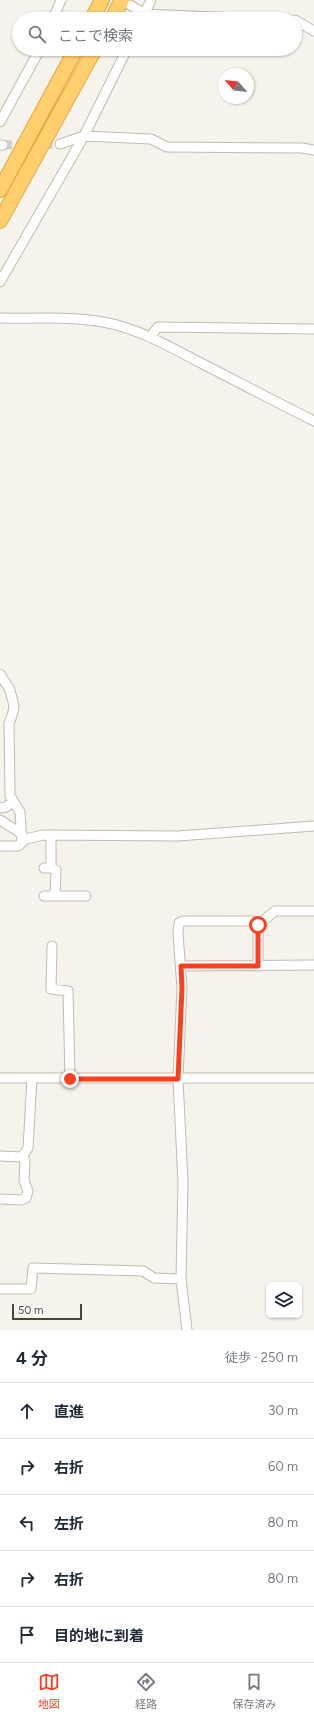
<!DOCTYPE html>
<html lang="ja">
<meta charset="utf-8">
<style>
:root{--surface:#fff;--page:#f2f2f3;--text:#1f2937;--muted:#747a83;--line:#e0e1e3;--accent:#fc3f1d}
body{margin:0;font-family:Figtree,"Noto Sans JP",sans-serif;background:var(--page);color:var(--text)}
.controls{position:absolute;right:12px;bottom:12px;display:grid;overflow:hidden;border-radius:6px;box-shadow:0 1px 3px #0004}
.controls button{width:36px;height:36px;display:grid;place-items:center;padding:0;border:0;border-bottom:1px solid var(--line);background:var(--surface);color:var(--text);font:20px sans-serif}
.compass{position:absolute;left:218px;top:68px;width:36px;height:36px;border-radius:50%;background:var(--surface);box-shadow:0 1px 3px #0004;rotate:298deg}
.scale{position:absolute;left:12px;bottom:10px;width:70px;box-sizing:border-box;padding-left:4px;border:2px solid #4b4439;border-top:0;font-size:11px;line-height:14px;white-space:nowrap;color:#4b4439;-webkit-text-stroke:3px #fff;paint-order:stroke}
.stop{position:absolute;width:12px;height:12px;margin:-9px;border:3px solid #fc3f1d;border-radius:50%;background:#fff}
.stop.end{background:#fc3f1d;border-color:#fff;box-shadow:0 1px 4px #0008}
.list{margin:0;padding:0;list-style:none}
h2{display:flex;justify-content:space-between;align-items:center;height:52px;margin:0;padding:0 16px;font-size:17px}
h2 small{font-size:13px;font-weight:400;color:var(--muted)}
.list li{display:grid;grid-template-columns:26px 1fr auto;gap:12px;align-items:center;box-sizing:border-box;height:56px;padding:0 16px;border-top:1px solid var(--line)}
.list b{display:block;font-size:15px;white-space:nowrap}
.list em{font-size:13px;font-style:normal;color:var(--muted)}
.icon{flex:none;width:22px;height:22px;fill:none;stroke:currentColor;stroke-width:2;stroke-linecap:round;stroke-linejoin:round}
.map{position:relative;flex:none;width:314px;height:1330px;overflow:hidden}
.search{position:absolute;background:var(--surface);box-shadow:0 1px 3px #0004;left:12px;right:12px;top:12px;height:44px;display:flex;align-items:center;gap:10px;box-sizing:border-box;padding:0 14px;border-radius:22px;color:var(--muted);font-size:15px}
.sheet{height:332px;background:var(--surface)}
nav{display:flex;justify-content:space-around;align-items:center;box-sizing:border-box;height:56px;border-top:1px solid var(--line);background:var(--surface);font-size:11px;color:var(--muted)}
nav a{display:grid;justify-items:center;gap:2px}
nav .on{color:var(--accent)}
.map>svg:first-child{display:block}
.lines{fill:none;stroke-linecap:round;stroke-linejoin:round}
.minor-tunnel{stroke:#d4d0c8;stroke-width:9;stroke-dasharray:9 4.5;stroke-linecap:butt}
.minor-casing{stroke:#c2bbae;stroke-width:11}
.highway-casing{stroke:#e0a43c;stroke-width:16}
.minor{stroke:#fff;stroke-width:9}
.highway{stroke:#ffcf6e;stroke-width:14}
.route{stroke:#fc3f1d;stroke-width:5}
</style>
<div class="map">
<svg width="314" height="1330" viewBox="0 0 314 1330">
<rect width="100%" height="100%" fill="#f6f3ec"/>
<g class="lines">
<path class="minor-tunnel" d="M 3,145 L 60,144"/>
<g class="minor-casing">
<path id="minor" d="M 130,5 L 145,14 L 259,19
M 53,19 L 61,0
M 142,19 L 151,0
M 295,20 L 314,31
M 0,122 L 40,49
M 60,144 L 84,136 L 151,139 L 167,147 L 302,148 L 314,150
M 0,145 L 3,145
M 0,282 L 84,136 L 127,49
M 0,318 C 34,319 70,316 103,322 C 138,328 170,347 201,363 C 238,382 276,402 314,421
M 150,337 L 158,327 L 314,329
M 0,674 L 10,690 L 14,706 L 13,712 L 9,724 L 10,796 L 20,812 L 22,842
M 0,808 L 6,807 L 13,801
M 0,820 L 22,834
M 51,835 L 51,868
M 0,846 L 18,846 L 26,839 L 43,835 L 178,836 L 314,826
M 44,868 L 51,868 L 56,870 L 55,896
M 44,896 L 86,896
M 258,925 L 258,966
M 52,946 L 51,989 L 68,991 L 70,1079
M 181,966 L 314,965
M 0,1078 L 314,1078
M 0,1156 L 22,1157
M 22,1157 L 28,1148 L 32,1078
M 0,1199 L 21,1200 L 26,1198 L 28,1191 L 24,1181 L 25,1160 L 22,1157
M 0,1289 L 31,1289 L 33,1268 L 143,1271 L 154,1278 L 181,1279
M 187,1330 L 181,1279 L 183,1182 L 178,1079 L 182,988 L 178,933 L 179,923 L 183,921 L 253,921 L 258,925 L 275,911 L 314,911"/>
</g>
<g class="highway-casing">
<path id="highway" d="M 92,19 L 102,0
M 112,19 L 122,0
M 0,190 L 76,49
M 0,221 L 95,49"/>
</g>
<use href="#minor" class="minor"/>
<use href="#highway" class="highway"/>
</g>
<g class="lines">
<path class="route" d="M 70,1079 L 178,1079 L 182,988 L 181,966 L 258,966 L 258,925"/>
</g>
</svg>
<div class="controls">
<button><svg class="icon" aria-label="layers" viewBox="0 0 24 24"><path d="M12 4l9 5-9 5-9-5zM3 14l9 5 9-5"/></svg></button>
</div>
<svg class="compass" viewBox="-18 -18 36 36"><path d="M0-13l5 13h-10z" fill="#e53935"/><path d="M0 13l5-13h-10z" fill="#747a83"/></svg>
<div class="scale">50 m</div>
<div class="stop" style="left:258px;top:925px"></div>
<div class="stop end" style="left:70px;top:1079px"></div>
<div class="search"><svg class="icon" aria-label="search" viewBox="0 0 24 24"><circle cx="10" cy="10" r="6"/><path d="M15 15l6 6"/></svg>ここで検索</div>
</div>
<section class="sheet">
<h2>4 分<small>徒歩 · 250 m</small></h2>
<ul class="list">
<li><svg class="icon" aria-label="ahead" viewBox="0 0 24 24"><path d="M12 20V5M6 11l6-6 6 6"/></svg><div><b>直進</b></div><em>30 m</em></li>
<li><svg class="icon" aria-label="right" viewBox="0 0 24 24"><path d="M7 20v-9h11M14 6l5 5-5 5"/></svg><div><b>右折</b></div><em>60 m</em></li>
<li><svg class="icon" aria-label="left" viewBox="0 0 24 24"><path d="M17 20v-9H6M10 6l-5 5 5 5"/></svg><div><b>左折</b></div><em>80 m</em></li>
<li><svg class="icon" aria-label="right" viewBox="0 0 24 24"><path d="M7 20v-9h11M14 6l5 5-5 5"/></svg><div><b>右折</b></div><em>80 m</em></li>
<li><svg class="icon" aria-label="arrive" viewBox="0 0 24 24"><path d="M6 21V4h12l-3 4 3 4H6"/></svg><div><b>目的地に到着</b></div></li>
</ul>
</section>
<nav>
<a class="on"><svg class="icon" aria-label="map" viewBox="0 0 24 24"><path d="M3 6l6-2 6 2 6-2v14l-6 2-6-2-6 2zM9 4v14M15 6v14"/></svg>地図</a>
<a><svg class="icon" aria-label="directions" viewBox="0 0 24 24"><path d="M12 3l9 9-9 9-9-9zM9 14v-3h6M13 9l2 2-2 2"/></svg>経路</a>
<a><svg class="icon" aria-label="saved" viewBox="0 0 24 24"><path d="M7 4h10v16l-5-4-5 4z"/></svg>保存済み</a>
</nav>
